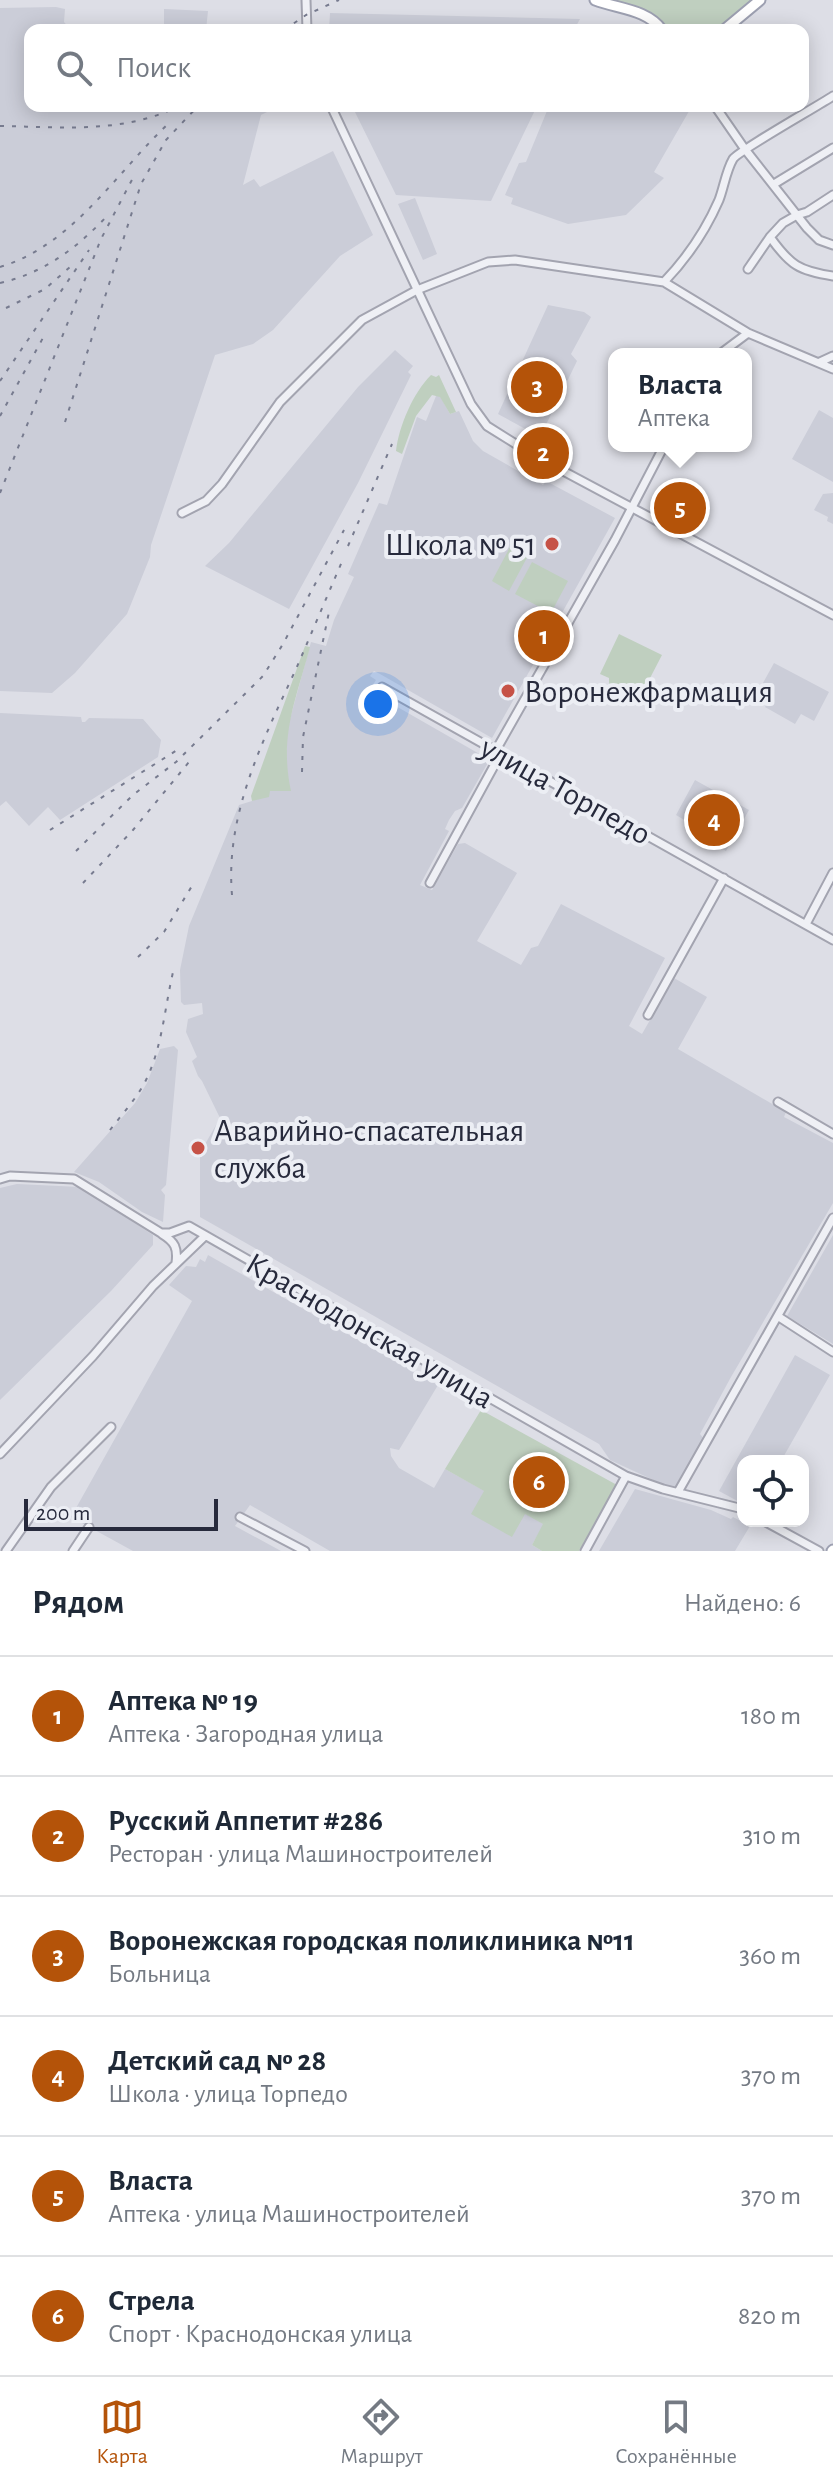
<!DOCTYPE html>
<html lang="ru">
<meta charset="utf-8">
<style>
:root{--surface:#fff;--page:#f2f2f3;--text:#1f2937;--muted:#747a83;--line:#e0e1e3;--accent:#b45309}
body{margin:0;font-family:"Alegreya Sans",sans-serif;background:var(--page);color:var(--text)}
.controls{position:absolute;right:24px;bottom:24px;display:grid;overflow:hidden;border-radius:16px;box-shadow:0 4px 20px #0003}
.controls button{width:72px;height:72px;display:grid;place-items:center;padding:0;border:0;border-bottom:2px solid var(--line);background:var(--surface);color:var(--text);font:40px sans-serif}
.scale{position:absolute;left:24px;bottom:20px;width:194px;box-sizing:border-box;padding-left:8px;border:4px solid #272a3c;border-top:0;font-size:22px;line-height:28px;white-space:nowrap;color:#272a3c;-webkit-text-stroke:6px #eceef4;paint-order:stroke}
.you{position:absolute;left:378px;top:704px;width:28px;height:28px;margin:-20px;border:6px solid #fff;border-radius:50%;background:#1a73e8;box-shadow:0 0 0 12px #1a73e833}
.badge{display:grid;place-items:center;width:52px;height:52px;border-radius:50%;background:var(--accent);color:#fff;font-size:26px;font-weight:700}
.pin{position:absolute;translate:-50% -50%;border:4px solid #fff;box-shadow:0 2px 8px #0006}
.popup{position:absolute;left:608px;top:348px;width:144px;height:104px;box-sizing:border-box;display:grid;place-content:center;border-radius:16px;background:var(--surface);filter:drop-shadow(0 2px 6px #0005);font-size:26px;white-space:nowrap;color:var(--muted)}
.popup b{font-size:30px;color:var(--text)}
.popup::after{content:'';position:absolute;left:50%;top:100%;margin-left:-16px;border:16px solid transparent;border-top-color:var(--surface)}
.list{margin:0;padding:0;list-style:none}
h2{display:flex;justify-content:space-between;align-items:center;height:104px;margin:0;padding:0 32px;font-size:34px}
h2 small{font-size:26px;font-weight:400;color:var(--muted)}
.list li{display:grid;grid-template-columns:52px 1fr auto;gap:24px;align-items:center;box-sizing:border-box;height:120px;padding:0 32px;border-top:2px solid var(--line)}
.list b{display:block;font-size:30px;white-space:nowrap}
.list p{margin:0;font-size:26px;white-space:nowrap;color:var(--muted)}
.list em{font-size:26px;font-style:normal;color:var(--muted)}
.icon{flex:none;width:44px;height:44px;fill:none;stroke:currentColor;stroke-width:2;stroke-linecap:round;stroke-linejoin:round}
.map{position:relative;flex:none;width:833px;height:1551px;overflow:hidden}
.search{position:absolute;background:var(--surface);box-shadow:0 4px 20px #0003;left:24px;right:24px;top:24px;height:88px;display:flex;align-items:center;gap:20px;box-sizing:border-box;padding:0 28px;border-radius:16px;color:var(--muted);font-size:30px}
.sheet{height:824px;background:var(--surface)}
nav{display:flex;justify-content:space-around;align-items:center;box-sizing:border-box;height:112px;border-top:2px solid var(--line);background:var(--surface);font-size:22px;color:var(--muted)}
nav a{display:grid;justify-items:center;gap:4px}
nav .on{color:var(--accent)}
.map>svg:first-child{display:block}
.built{fill:#cbcdd8}
.green{fill:#bfcfbf}
.lines{fill:none;stroke-linecap:round;stroke-linejoin:round}
.minor-casing{stroke:#a3a4b0;stroke-width:11}
.major-casing{stroke:#9da0b1;stroke-width:13}
.minor{stroke:#eff0f5;stroke-width:7}
.major{stroke:#fff;stroke-width:9}
.rail{stroke:#777b8f;stroke-width:2;stroke-dasharray:4 8;stroke-linecap:butt}
.poi-dot{fill:#c65247;stroke:#eceef4;stroke-width:3}
.labels{text-anchor:middle;stroke-width:8;stroke-linejoin:round;paint-order:stroke}
.poi-label{font-size:32px;fill:#272a3c;stroke:#eceef4;text-anchor:start}
.street-label{font-size:32px;fill:#272a3c;stroke:#eceef4}
</style>
<div class="map">
<svg width="833" height="1551" viewBox="0 0 833 1551">
<rect width="100%" height="100%" fill="#dddee6"/>
<path class="built" d="M 56,7 L 65,9 L 64,22 L 71,30 L 30,30 L 30,106 L 279,106 L 261,115 L 243,185 L 254,179 L 260,187 L 333,151 L 373,235 L 340,256 L 273,330 L 253,344 L 215,355 L 151,545 L 150,557 L 127,614 L 75,673 L 52,693 L 0,691 L 0,8 Z
M 164,9 L 208,11 L 206,30 L 164,30 Z
M 330,13 L 580,19 L 574,30 L 329,30 Z
M 352,106 L 537,106 L 491,201 L 396,195 Z
M 549,106 L 692,106 L 654,172 L 664,178 L 626,215 L 568,224 L 511,204 L 513,198 L 505,195 L 519,163 L 526,162 Z
M 415,198 L 437,254 L 423,260 L 398,204 Z
M 548,305 L 584,312 L 591,317 L 571,354 L 577,361 L 540,437 L 498,414 Z
M 395,350 L 413,366 L 408,372 L 411,375 L 358,483 L 289,609 L 205,566 L 229,543 L 358,387 Z
M 436,396 L 440,396 L 450,414 L 459,411 L 473,441 L 483,451 L 543,485 L 546,481 L 615,518 L 492,738 L 380,674 L 374,671 L 370,676 L 376,680 L 371,688 L 381,694 L 380,697 L 483,756 L 489,761 L 462,808 L 455,811 L 449,820 L 445,829 L 449,831 L 420,885 L 432,890 L 458,844 L 465,843 L 517,873 L 477,941 L 521,965 L 531,948 L 538,946 L 561,904 L 665,958 L 629,1026 L 642,1034 L 674,978 L 707,997 L 678,1049 L 786,1112 L 784,1117 L 833,1143 L 833,1203 L 731,1377 L 700,1434 L 704,1439 L 675,1490 L 610,1460 L 599,1444 L 200,1217 L 200,1153 L 220,1118 L 202,1081 L 198,1076 L 192,1061 L 197,1057 L 186,1032 L 188,1019 L 203,1014 L 202,1003 L 184,1005 L 181,1002 L 180,970 L 189,926 L 239,805 L 252,801 L 270,791 L 286,767 L 287,730 L 311,642 L 326,646 L 334,620 L 354,577 L 348,574 L 358,551 L 379,503 L 387,505 L 417,417 L 426,421 Z
M 819,410 L 833,418 L 833,482 L 792,459 Z
M 833,493 L 833,524 L 827,521 L 828,517 L 814,510 L 823,494 Z
M 774,663 L 829,692 L 814,721 L 801,714 L 795,724 L 765,707 L 770,698 L 758,692 Z
M 0,713 L 81,717 L 82,722 L 85,722 L 89,718 L 143,719 L 161,740 L 158,757 L 60,820 L 48,807 L 29,826 L 6,801 L 0,806 Z
M 695,780 L 749,810 L 726,851 L 688,830 L 691,824 L 676,815 Z
M 174,1046 L 178,1050 L 166,1185 L 161,1190 L 165,1195 L 163,1222 L 142,1212 L 99,1182 L 74,1172 L 135,1103 L 147,1083 L 160,1049 Z
M 17,1184 L 80,1187 L 153,1235 L 153,1245 L 111,1291 L 0,1400 L 0,1188 Z
M 833,1235 L 833,1344 L 787,1316 Z
M 208,1255 L 438,1385 L 399,1450 L 390,1448 L 391,1456 L 399,1468 L 434,1488 L 445,1469 L 544,1524 L 532,1545 L 542,1551 L 330,1551 L 250,1505 L 235,1526 L 281,1551 L 133,1551 L 71,1517 L 192,1301 L 169,1285 L 186,1266 L 196,1267 L 200,1259 L 205,1262 Z
M 795,1355 L 830,1375 L 781,1461 L 743,1461 L 743,1504 L 719,1491 Z
M 635,1489 L 711,1510 L 731,1519 L 733,1517 L 750,1526 L 735,1551 L 599,1551 Z"/>
<path class="green" d="M 618,0 L 756,0 L 720,30 L 664,30 L 614,3 Z
M 431,375 L 436,377 L 439,375 L 456,412 L 450,414 L 440,397 L 432,395 L 416,416 L 402,454 L 396,451 C 399,426 413,393 431,375 Z
M 511,545 L 529,554 L 509,591 L 492,581 Z
M 532,562 L 568,581 L 551,613 L 515,594 Z
M 619,634 L 662,655 L 636,705 L 609,690 L 609,678 L 600,674 Z
M 305,646 L 310,647 C 296,700 279,736 291,791 L 270,791 L 269,797 L 252,801 L 251,796 Z
M 481,1410 L 617,1485 L 579,1551 L 542,1551 L 532,1545 L 543,1524 L 525,1514 L 512,1537 L 471,1514 L 484,1491 L 445,1469 Z"/>
<g class="lines">
<g class="minor-casing">
<path id="minor" d="M 306,0 L 307,30
M 331,106 L 471,404 L 487,426 L 535,456 L 833,615
M 715,106 L 744,148 L 807,228 L 819,240 L 833,245
M 774,184 L 833,148
M 770,237 C 790,265 799,271 833,276
M 748,269 L 770,237 L 783,223 L 797,215 L 807,212 L 833,195
M 664,282 C 688,257 705,232 719,200 C 724,187 726,171 733,159 C 738,151 818,106 833,96
M 720,354 L 748,333
M 820,362 L 833,356
M 182,513 L 206,501 L 222,484 L 280,402 L 362,320 L 417,290 L 488,262 L 515,260 L 664,282 L 748,333 L 833,369
M 382,687 L 833,940
M 496,750 L 615,540 L 664,446
M 430,883 L 501,753
M 806,924 L 833,873
M 648,1015 L 724,878
M 778,1102 L 833,1134
M 0,1179 L 10,1176 L 74,1179 L 161,1233 L 170,1233 L 189,1226 L 626,1476 L 663,1489 L 743,1509
M 162,1234 C 175,1242 178,1248 176,1263
M 779,1317 L 833,1352
M 0,1454 L 93,1356 L 153,1286 L 205,1236
M 678,1492 L 833,1218
M 240,1517 L 305,1551
M 764,1521 L 819,1551
M 6,1551 L 51,1487 L 111,1427
M 73,1551 L 89,1527
M 585,1551 L 626,1476"/>
</g>
<g class="major-casing">
<path id="major" d="M 595,0 C 618,9 647,9 662,30
M 724,30 L 760,0
M 832,1551 L 833,1550"/>
</g>
<use href="#minor" class="minor"/>
<use href="#major" class="major"/>
<path class="rail" d="M 284,30 L 306,15 L 339,0
M 0,126 C 61,127 123,134 179,106
M 0,267 C 73,245 115,174 168,124
M 0,283 C 44,273 77,248 107,216
M 6,308 L 45,289 L 70,267
M 0,381 L 89,250
M 0,416 L 44,336
M 65,422 L 141,184 L 166,140 L 198,106
M 0,493 L 101,239 L 135,174
M 348,546 L 392,444
M 302,772 L 303,737 L 329,612
M 50,830 L 182,747
M 76,851 L 133,795 L 176,762 L 263,676 L 283,644 L 344,530
M 83,883 L 133,830 L 189,762
M 232,895 C 225,815 263,740 296,669 C 312,632 328,594 344,557
M 138,957 L 164,932 L 195,881
M 110,1130 C 123,1113 138,1097 147,1078 C 163,1044 165,1004 174,968"/>
</g>
<g class="poi-dot">
<circle cx="552" cy="544" r="8"/>
<circle cx="508" cy="691" r="8"/>
<circle cx="198" cy="1148" r="8"/>
</g>
<g class="labels">
<g class="poi-label">
<text x="536" y="555" text-anchor="end">Школа № 51</text>
<text x="524" y="702">Воронежфармация</text>
<text x="214" y="1141">Аварийно-спасательная<tspan x="214" dy="37">служба</tspan></text>
</g>
<g class="street-label">
<text transform="translate(566 790) rotate(29)" y="11">улица Торпедо</text>
<text transform="translate(370 1330) rotate(30)" y="11">Краснодонская улица</text>
</g>
</g>
</svg>
<div class="controls">
<button><svg class="icon" aria-label="locate" viewBox="0 0 24 24"><circle cx="12" cy="12" r="6"/><path d="M12 2v4M12 18v4M2 12h4M18 12h4"/></svg></button>
</div>
<div class="scale">200 m</div>
<div class="you"></div>
<div class="pin badge" style="left:544px;top:636px">1</div>
<div class="pin badge" style="left:543px;top:453px">2</div>
<div class="pin badge" style="left:537px;top:387px">3</div>
<div class="pin badge" style="left:714px;top:820px">4</div>
<div class="pin badge" style="left:680px;top:508px">5</div>
<div class="popup"><b>Власта</b>Аптека</div>
<div class="pin badge" style="left:539px;top:1482px">6</div>
<div class="search"><svg class="icon" aria-label="search" viewBox="0 0 24 24"><circle cx="10" cy="10" r="6"/><path d="M15 15l6 6"/></svg>Поиск</div>
</div>
<section class="sheet">
<h2>Рядом<small>Найдено: 6</small></h2>
<ul class="list">
<li><span class="badge">1</span><div><b>Аптека № 19</b><p>Аптека · Загородная улица</p></div><em>180 m</em></li>
<li><span class="badge">2</span><div><b>Русский Аппетит #286</b><p>Ресторан · улица Машиностроителей</p></div><em>310 m</em></li>
<li><span class="badge">3</span><div><b>Воронежская городская поликлиника №11</b><p>Больница</p></div><em>360 m</em></li>
<li><span class="badge">4</span><div><b>Детский сад № 28</b><p>Школа · улица Торпедо</p></div><em>370 m</em></li>
<li><span class="badge">5</span><div><b>Власта</b><p>Аптека · улица Машиностроителей</p></div><em>370 m</em></li>
<li><span class="badge">6</span><div><b>Стрела</b><p>Спорт · Краснодонская улица</p></div><em>820 m</em></li>
</ul>
</section>
<nav>
<a class="on"><svg class="icon" aria-label="map" viewBox="0 0 24 24"><path d="M3 6l6-2 6 2 6-2v14l-6 2-6-2-6 2zM9 4v14M15 6v14"/></svg>Карта</a>
<a><svg class="icon" aria-label="directions" viewBox="0 0 24 24"><path d="M12 3l9 9-9 9-9-9zM9 14v-3h6M13 9l2 2-2 2"/></svg>Маршрут</a>
<a><svg class="icon" aria-label="saved" viewBox="0 0 24 24"><path d="M7 4h10v16l-5-4-5 4z"/></svg>Сохранённые</a>
</nav>
